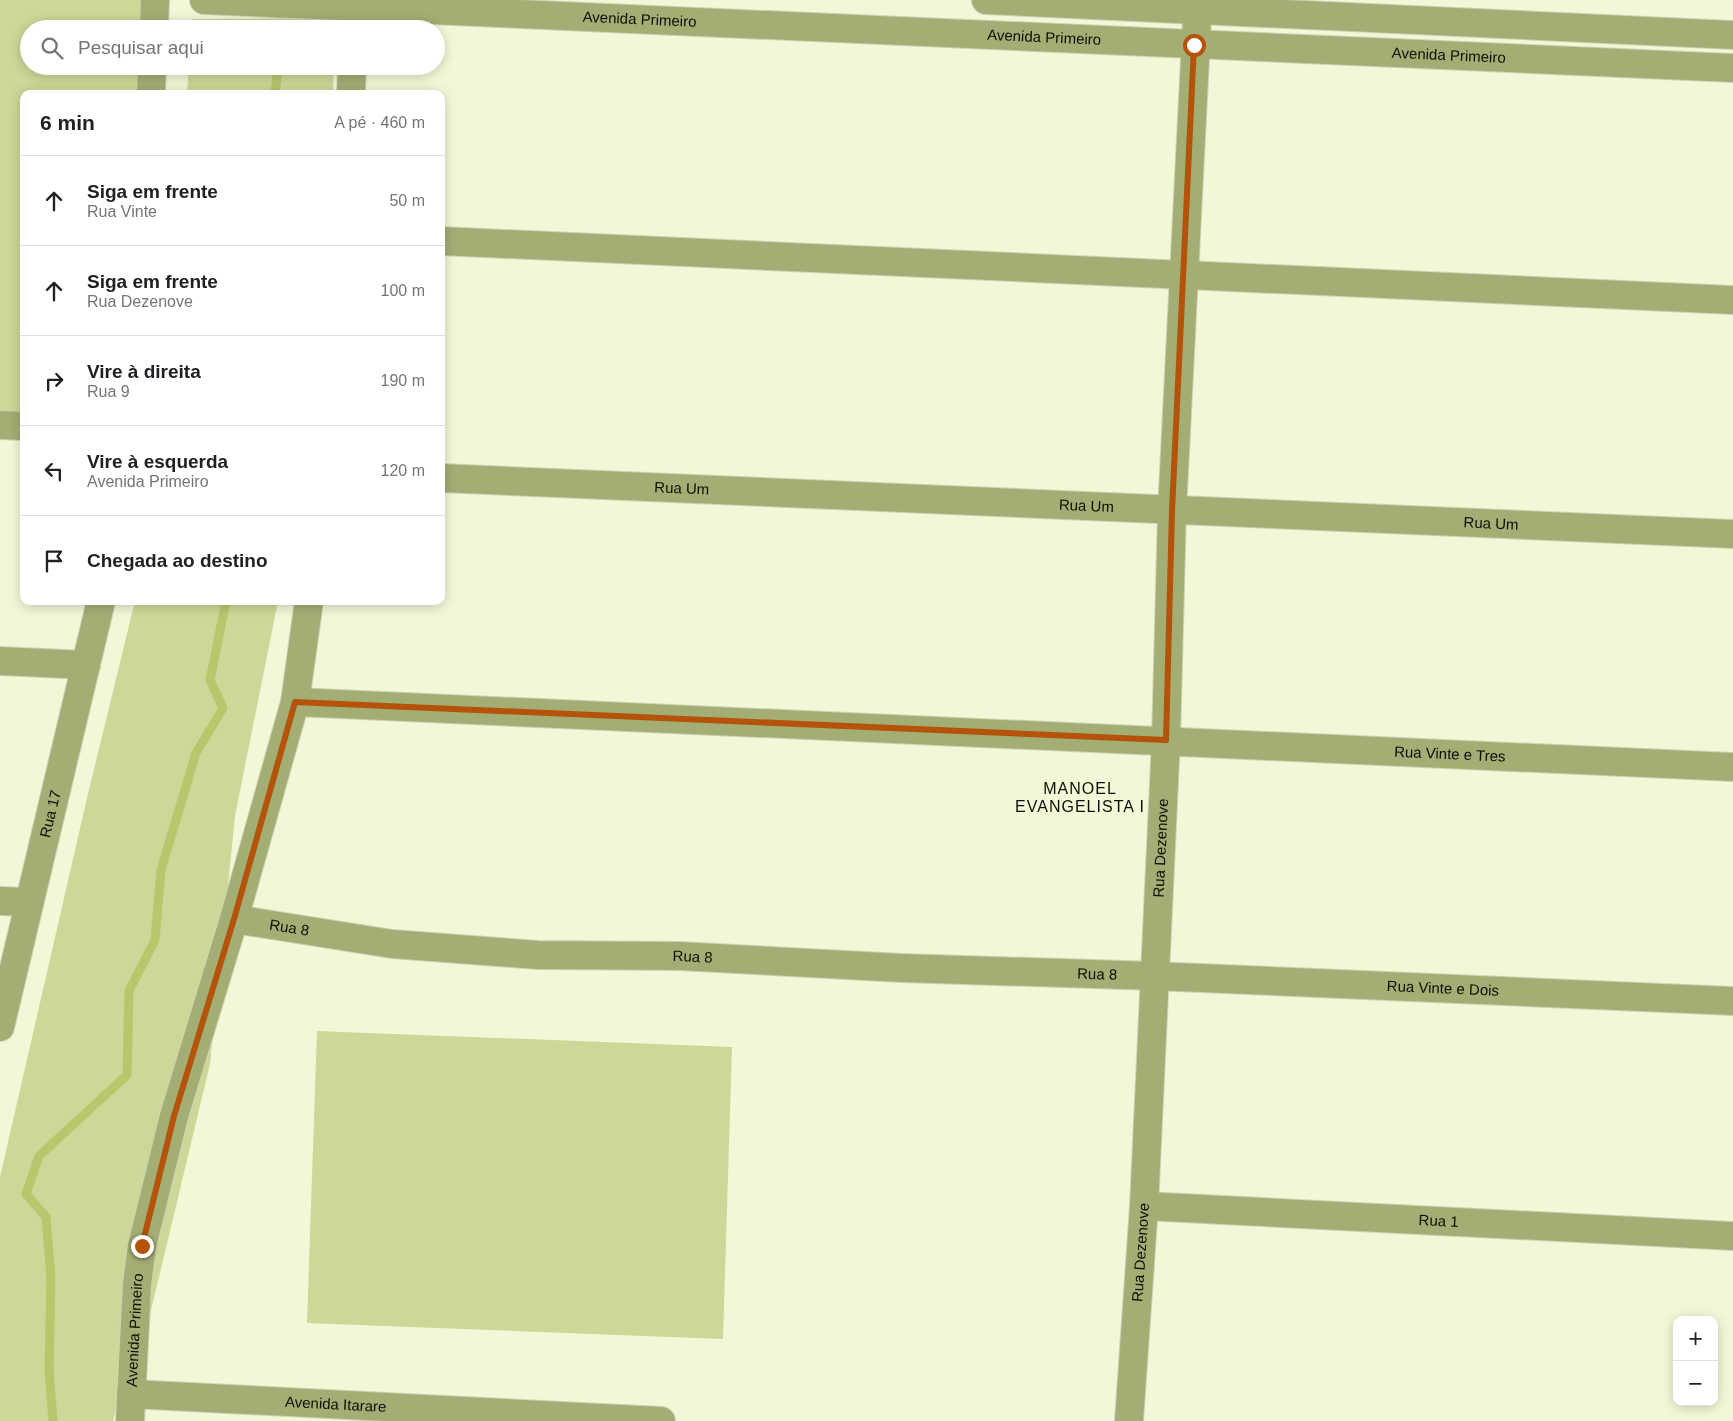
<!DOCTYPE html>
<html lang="pt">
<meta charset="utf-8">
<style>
:root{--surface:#fff;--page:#f6f6f6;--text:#202124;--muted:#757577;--line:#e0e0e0}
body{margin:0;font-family:Helvetica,sans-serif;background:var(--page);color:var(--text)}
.controls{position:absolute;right:15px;bottom:15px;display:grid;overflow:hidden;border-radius:10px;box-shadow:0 2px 12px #0003}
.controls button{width:45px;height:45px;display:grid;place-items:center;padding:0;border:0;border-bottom:1px solid var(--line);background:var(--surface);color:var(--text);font:25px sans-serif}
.stop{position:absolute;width:15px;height:15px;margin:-11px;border:4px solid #b45309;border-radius:50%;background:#fff}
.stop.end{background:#b45309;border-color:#fff;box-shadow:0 1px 5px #0008}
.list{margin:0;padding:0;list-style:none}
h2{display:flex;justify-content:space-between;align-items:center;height:65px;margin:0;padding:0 20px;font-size:21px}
h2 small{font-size:16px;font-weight:400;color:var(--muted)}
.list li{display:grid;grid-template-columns:32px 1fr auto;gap:15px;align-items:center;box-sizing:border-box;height:90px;padding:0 20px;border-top:1px solid var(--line)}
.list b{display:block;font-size:19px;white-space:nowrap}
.list p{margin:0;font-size:16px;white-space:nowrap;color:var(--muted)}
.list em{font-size:16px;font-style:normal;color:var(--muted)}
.icon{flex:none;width:28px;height:28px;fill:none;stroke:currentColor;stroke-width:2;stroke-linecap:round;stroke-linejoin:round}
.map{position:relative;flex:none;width:1733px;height:1421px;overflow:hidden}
.search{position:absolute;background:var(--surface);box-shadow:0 2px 12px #0003;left:20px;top:20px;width:425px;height:55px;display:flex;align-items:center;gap:12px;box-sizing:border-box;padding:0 18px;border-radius:28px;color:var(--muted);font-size:19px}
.panel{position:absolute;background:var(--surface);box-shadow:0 2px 12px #0003;left:20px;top:90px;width:425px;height:515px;border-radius:10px}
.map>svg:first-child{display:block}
.green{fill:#cbd897}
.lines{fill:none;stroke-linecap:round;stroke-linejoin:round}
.stream{stroke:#b8c76c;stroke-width:9}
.minor-casing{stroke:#cdd3b5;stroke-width:30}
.minor{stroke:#a3ae74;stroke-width:28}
.route{stroke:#b45309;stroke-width:6}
.labels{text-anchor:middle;stroke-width:4.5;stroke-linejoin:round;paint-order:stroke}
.street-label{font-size:15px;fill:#0d0f05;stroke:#f1f8d7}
.neighbourhood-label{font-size:16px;letter-spacing:1px;fill:#0d0f05;stroke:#f1f8d7}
</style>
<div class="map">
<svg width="1733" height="1421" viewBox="0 0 1733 1421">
<rect width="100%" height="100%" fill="#f1f8d7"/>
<path class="green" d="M 0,0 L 156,0 L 155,29 L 29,29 L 29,66 L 153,66 L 152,94 L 24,94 L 24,426 L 0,425 Z
M 336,18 L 336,29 L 191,29 L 192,19 Z
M 189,66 L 334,66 L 333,94 L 187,94 Z
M 135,601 L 278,601 L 235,816 L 210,1064 L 131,1394 L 143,1297 L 113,1421 L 0,1421 L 0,1177 L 87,798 Z
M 317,1031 L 732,1047 L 723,1339 L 307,1323 Z"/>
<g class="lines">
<path class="stream" d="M 281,29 L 281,26
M 275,94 L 278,66
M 53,1421 L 49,1370 L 51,1278 L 46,1217 L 26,1194 L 39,1156 L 127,1075 L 129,991 L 155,940 L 161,870 L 196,753 L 223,708 L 210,680 L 226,601"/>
<g class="minor-casing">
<g id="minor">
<path id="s1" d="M 204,0 L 1733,68"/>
<path d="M 986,0 L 1733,35"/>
<path d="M 154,29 L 155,0"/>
<path d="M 354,29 L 354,0"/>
<path d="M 151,94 L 152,66"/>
<path d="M 351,94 L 352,66"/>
<path d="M 441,241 L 1733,300"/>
<path d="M 0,425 L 24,426"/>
<path id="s2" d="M 441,478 L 1733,534"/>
<path d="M 0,661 L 86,665"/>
<path id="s3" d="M 295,702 L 1733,767"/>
<path d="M 0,901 L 28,902"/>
<path id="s4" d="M 234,919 L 392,944 L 538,955 L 679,956 L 902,968 L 1154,976 L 1733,1001"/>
<path id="s5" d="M 0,1027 L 101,601"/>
<path id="s6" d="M 1144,1206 L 1733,1236"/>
<path id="s7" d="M 131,1394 L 661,1421"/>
<path id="s8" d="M 130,1421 L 137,1284 L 142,1246 L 174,1116 L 234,919 L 295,702 L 309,601"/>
<path id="s9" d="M 1129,1421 L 1144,1206 L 1166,740 L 1172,511 L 1198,0"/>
</g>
</g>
<use href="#minor" class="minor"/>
</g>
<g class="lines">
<path class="route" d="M 142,1246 L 174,1116 L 234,919 L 295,702 L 1166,740 L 1172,511 L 1194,45"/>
</g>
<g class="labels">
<g class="street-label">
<text dy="5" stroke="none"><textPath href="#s1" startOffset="436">Avenida Primeiro</textPath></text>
<text dy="5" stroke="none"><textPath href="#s1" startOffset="841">Avenida Primeiro</textPath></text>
<text dy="5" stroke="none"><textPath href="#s1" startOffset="1246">Avenida Primeiro</textPath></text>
<text dy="5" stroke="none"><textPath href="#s2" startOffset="241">Rua Um</textPath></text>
<text dy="5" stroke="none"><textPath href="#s2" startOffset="646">Rua Um</textPath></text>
<text dy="5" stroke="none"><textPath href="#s2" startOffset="1051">Rua Um</textPath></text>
<text dy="5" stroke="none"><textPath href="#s3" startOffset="1156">Rua Vinte e Tres</textPath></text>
<text dy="5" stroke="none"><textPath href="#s5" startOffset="219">Rua 17</textPath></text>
<text dy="5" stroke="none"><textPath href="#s9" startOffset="574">Rua Dezenove</textPath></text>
<text dy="5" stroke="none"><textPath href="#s4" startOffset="56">Rua 8</textPath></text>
<text dy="5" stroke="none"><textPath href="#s4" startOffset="461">Rua 8</textPath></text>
<text dy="5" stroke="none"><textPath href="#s4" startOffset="866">Rua 8</textPath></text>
<text dy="5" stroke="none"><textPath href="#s4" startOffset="1212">Rua Vinte e Dois</textPath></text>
<text dy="5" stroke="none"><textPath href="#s6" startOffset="295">Rua 1</textPath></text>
<text dy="5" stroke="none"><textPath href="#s9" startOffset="169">Rua Dezenove</textPath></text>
<text dy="5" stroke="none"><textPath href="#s8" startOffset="91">Avenida Primeiro</textPath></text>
<text dy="5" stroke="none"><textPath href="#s7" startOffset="205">Avenida Itarare</textPath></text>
</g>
<g class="neighbourhood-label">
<text x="1080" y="794">MANOEL<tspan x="1080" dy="18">EVANGELISTA I</tspan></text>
</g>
</g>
</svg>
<div class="controls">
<button>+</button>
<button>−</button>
</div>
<div class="stop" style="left:1194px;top:45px"></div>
<div class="stop end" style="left:142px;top:1246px"></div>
<div class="search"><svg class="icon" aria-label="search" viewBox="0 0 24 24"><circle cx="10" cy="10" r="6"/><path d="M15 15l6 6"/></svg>Pesquisar aqui</div>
<section class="panel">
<h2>6 min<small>A pé · 460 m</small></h2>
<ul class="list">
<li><svg class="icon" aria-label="ahead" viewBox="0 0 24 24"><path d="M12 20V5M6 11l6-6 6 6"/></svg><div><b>Siga em frente</b><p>Rua Vinte</p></div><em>50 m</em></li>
<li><svg class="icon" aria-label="ahead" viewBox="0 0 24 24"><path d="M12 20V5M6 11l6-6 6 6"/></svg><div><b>Siga em frente</b><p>Rua Dezenove</p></div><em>100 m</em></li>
<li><svg class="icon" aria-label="right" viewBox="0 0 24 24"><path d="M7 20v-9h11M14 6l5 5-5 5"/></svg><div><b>Vire à direita</b><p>Rua 9</p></div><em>190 m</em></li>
<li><svg class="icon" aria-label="left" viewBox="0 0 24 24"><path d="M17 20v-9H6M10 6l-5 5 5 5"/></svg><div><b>Vire à esquerda</b><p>Avenida Primeiro</p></div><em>120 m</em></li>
<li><svg class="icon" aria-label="arrive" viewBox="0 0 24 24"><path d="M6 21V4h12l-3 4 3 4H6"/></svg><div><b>Chegada ao destino</b></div></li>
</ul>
</section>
</div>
